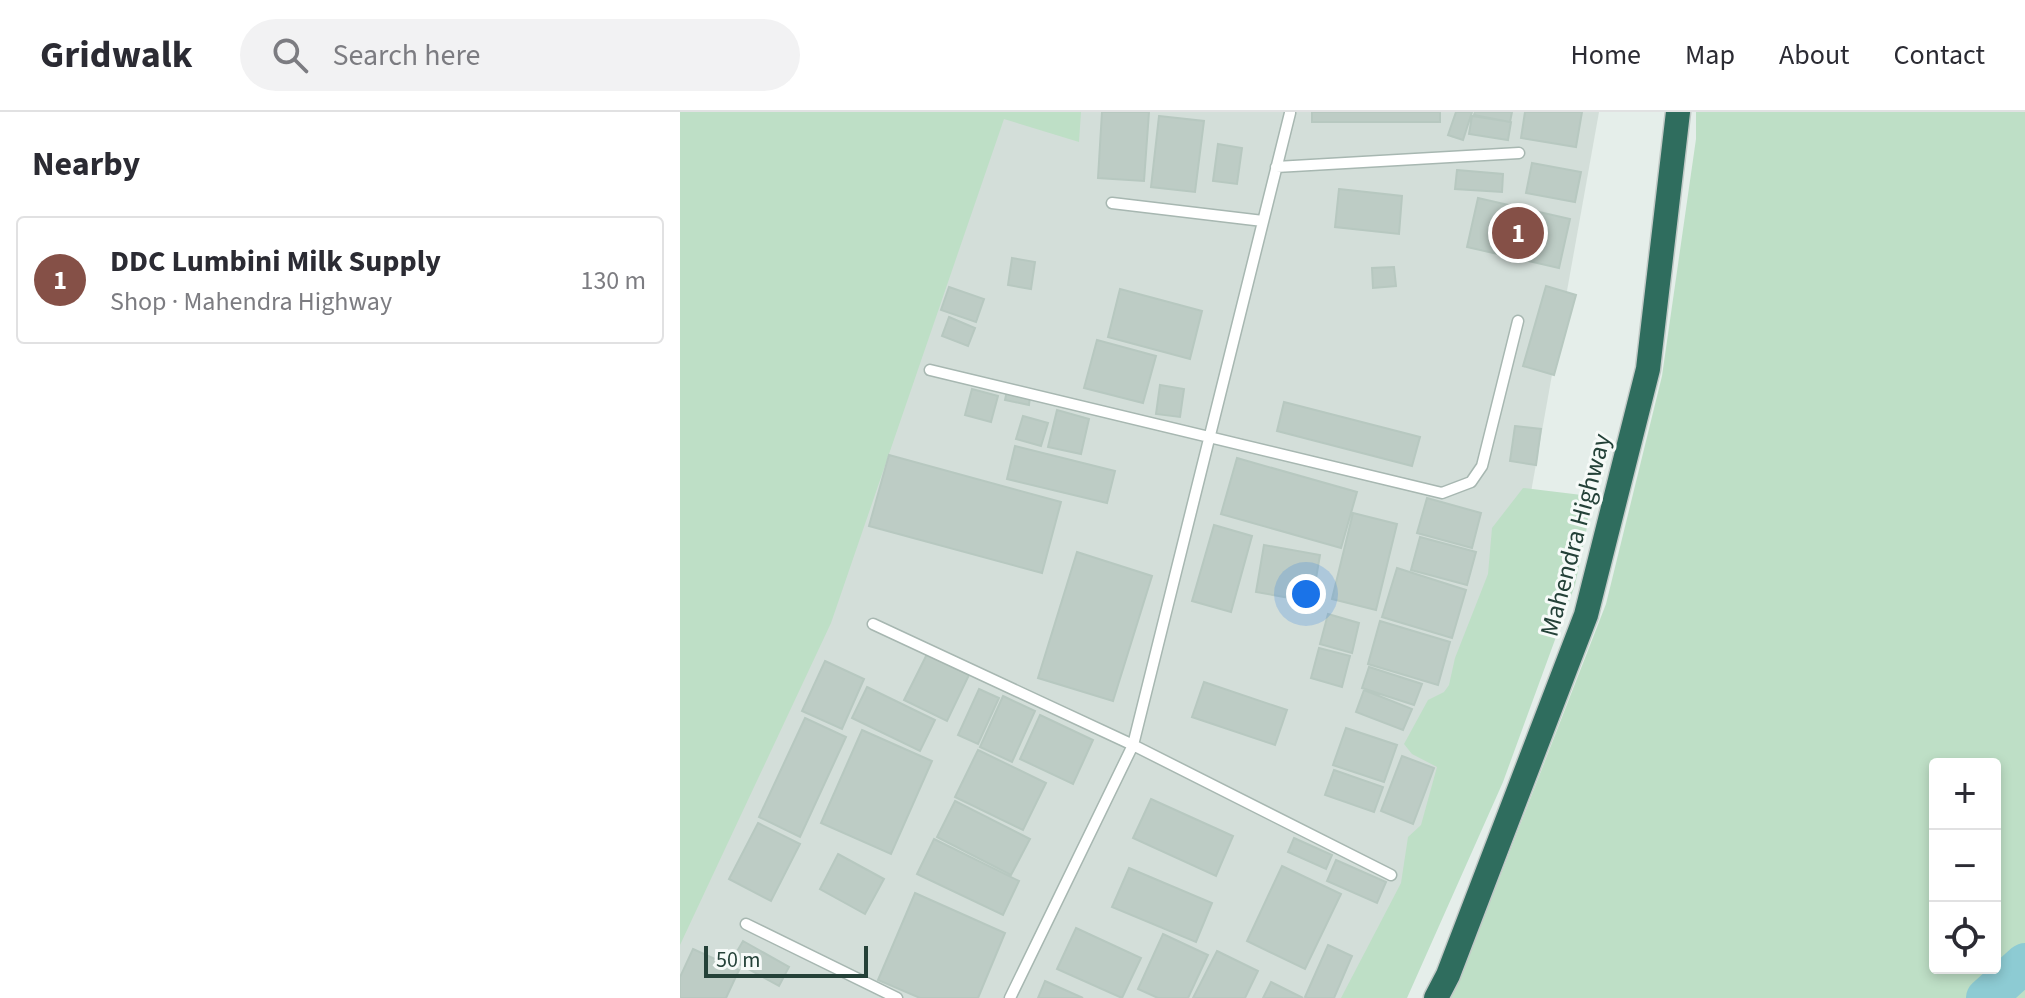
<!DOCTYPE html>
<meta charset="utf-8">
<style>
:root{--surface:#fff;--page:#f2f2f3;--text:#2b2b33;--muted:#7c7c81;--line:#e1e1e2;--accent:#855047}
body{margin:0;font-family:"Source Sans 3",sans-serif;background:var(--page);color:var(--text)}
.controls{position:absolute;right:24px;bottom:24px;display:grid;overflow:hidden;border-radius:8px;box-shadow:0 4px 12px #0003}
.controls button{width:72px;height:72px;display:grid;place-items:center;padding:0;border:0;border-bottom:2px solid var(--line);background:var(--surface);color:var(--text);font:40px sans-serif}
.scale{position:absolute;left:24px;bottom:20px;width:164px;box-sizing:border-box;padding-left:8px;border:4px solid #244138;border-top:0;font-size:22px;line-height:28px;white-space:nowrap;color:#244138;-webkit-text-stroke:6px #f6faf8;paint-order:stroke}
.you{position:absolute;left:626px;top:482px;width:28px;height:28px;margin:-20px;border:6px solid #fff;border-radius:50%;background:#1a73e8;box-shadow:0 0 0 12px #1a73e833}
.badge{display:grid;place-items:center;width:52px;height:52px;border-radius:50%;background:var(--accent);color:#fff;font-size:26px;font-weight:700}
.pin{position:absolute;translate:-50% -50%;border:4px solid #fff;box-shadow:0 2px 8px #0006}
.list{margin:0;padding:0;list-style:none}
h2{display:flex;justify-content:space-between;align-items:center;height:104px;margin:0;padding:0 32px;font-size:34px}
h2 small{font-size:26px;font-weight:400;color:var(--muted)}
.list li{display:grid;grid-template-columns:52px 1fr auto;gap:24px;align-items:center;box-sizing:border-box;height:128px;margin:0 16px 16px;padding:0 16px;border:2px solid var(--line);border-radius:8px}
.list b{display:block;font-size:30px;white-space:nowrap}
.list p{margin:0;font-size:26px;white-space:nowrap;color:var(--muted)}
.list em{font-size:26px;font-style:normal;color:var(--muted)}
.icon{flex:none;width:44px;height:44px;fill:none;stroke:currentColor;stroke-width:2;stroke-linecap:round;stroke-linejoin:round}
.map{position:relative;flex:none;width:1345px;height:886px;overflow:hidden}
header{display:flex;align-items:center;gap:48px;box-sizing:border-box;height:112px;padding:0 40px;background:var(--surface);border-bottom:2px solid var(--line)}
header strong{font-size:38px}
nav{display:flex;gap:44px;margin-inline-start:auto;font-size:28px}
.search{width:560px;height:72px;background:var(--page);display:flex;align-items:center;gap:20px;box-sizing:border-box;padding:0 28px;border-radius:44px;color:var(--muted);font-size:30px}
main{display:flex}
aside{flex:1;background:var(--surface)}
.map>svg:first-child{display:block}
.built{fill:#d3ded9}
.green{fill:#bedfc6;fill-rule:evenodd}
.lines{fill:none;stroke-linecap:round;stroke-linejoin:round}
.river{stroke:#8dcbd3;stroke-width:40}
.building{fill:#bdccc5;stroke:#b7c8c0;stroke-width:2}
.lane-casing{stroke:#a7b7b1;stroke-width:13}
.highway-casing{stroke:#c2cac7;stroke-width:27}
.lane{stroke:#fff;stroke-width:10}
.highway{stroke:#2f6d5e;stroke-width:24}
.labels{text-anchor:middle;stroke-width:6;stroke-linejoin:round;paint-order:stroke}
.street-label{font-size:26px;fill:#244138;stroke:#f6faf8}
</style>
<header>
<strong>Gridwalk</strong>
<div class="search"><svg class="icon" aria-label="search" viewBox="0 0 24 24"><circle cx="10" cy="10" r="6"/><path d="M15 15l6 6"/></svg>Search here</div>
<nav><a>Home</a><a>Map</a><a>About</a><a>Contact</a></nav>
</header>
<main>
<aside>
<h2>Nearby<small></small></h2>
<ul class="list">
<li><span class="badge">1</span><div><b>DDC Lumbini Milk Supply</b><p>Shop · Mahendra Highway</p></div><em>130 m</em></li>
</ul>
</aside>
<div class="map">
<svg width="1345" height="886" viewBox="0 0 1345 886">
<rect width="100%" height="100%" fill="#e5eeea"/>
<path class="built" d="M 233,0 L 919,0 L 814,587 L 696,886 L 0,886 L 0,478 Z"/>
<path class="green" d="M 0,0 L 401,0 L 399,30 L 324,7 L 151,511 L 0,833 Z
M 1016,0 L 1345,0 L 1345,886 L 765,886 L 819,767 L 926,492 L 982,264 L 1016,27 ZM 1255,652 L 1315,652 L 1315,856 L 1255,856 Z
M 843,376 L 910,384 L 907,415 L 895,473 L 823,670 L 727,886 L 661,886 L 721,771 L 728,725 L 741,713 L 757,655 L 732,642 L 724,632 L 748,588 L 764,580 L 769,573 L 775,546 L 808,462 L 812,416 Z"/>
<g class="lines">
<path class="river" d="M 1306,886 L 1345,851"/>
</g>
<path class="building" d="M 422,0 L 469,0 L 464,69 L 418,66 Z
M 632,0 L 760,0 L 760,10 L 632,10 Z
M 776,0 L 792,0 L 783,28 L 768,23 Z
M 795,0 L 832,0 L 830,10 L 794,3 Z
M 845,0 L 902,0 L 896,35 L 841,26 Z
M 479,4 L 524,9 L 515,80 L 471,75 Z
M 792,4 L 831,10 L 828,28 L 789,22 Z
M 538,32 L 562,36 L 557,72 L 533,69 Z
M 852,51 L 901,60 L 895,90 L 846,81 Z
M 777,58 L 823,62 L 822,80 L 775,77 Z
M 659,77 L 722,84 L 719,122 L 655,115 Z
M 798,86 L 890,107 L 879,156 L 787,135 Z
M 332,146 L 355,150 L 351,177 L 328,173 Z
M 714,155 L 716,174 L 693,176 L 692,156 Z
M 866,174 L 896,183 L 874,263 L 843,254 Z
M 269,175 L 304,187 L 296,210 L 261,198 Z
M 440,177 L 522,199 L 510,247 L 428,225 Z
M 269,205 L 295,216 L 288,234 L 262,224 Z
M 417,228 L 476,244 L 463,291 L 404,276 Z
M 480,273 L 504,277 L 500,305 L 476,302 Z
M 292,277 L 318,284 L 311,310 L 285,303 Z
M 327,279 L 350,284 L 349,293 L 325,288 Z
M 604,290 L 740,325 L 732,354 L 597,319 Z
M 377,298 L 409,307 L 401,342 L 368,335 Z
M 343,304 L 368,311 L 361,334 L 336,327 Z
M 835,314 L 861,317 L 856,353 L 830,349 Z
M 335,334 L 435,359 L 427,391 L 327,367 Z
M 209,343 L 381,390 L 362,461 L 189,414 Z
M 557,346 L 677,380 L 661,436 L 541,402 Z
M 747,386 L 801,401 L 792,436 L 737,421 Z
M 673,401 L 717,412 L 696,498 L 652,487 Z
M 534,413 L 572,424 L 551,500 L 512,489 Z
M 740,425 L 796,440 L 787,473 L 731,458 Z
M 584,433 L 640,443 L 632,490 L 576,480 Z
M 397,440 L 472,464 L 433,589 L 358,566 Z
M 717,456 L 786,478 L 772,526 L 702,505 Z
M 648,502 L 679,511 L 672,541 L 640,532 Z
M 700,509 L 770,530 L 758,573 L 688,552 Z
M 639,536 L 670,544 L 662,575 L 631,566 Z
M 247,542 L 289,563 L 267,609 L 224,588 Z
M 145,549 L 184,567 L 162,617 L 122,599 Z
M 689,555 L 742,572 L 734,593 L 682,576 Z
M 524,570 L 607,598 L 595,633 L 512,605 Z
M 187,575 L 255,608 L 240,639 L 172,606 Z
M 299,577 L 319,586 L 298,632 L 278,623 Z
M 684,578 L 732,597 L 723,618 L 676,600 Z
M 323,584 L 355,599 L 332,650 L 300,635 Z
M 360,603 L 413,628 L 393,672 L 340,647 Z
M 125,606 L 166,625 L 120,725 L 79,705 Z
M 666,616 L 717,633 L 704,670 L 653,653 Z
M 182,618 L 252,649 L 211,742 L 141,711 Z
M 298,638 L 366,671 L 343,718 L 275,685 Z
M 722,644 L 754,656 L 733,712 L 701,699 Z
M 654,658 L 703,675 L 694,700 L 645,683 Z
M 471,687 L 553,724 L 536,764 L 453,726 Z
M 275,689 L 350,727 L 331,763 L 257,725 Z
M 78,711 L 120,732 L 91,789 L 49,767 Z
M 614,726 L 652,743 L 646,757 L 608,740 Z
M 254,727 L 339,769 L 323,803 L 237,762 Z
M 158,742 L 204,767 L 185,802 L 140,777 Z
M 656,748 L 706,770 L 697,791 L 647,769 Z
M 602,754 L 661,782 L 625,857 L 567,829 Z
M 449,756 L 532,791 L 516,830 L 432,795 Z
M 235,781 L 325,821 L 298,886 L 240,886 L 198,868 Z
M 396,816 L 461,846 L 442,886 L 377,857 Z
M 483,822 L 528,843 L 508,886 L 478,886 L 458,877 Z
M 63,829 L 109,855 L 99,874 L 52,848 Z
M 648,833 L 672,844 L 654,886 L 628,886 L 625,885 Z
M 13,837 L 59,858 L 46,886 L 0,886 L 0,865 Z
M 537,839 L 578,859 L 565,886 L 513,886 Z
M 365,869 L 403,886 L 358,886 Z
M 591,870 L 623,886 L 583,886 Z"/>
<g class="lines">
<g class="lane-casing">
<path id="lane" d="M 596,55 L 839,41
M 432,91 L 583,109
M 250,258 L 762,381 L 791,370 L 802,354 L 838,209
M 193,512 L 453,633 L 711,763
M 66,812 L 217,886
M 330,886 L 453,633 L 610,1"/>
</g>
<g class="highway-casing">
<path id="highway" d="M 756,886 L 768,863 L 906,503 L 968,257 L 998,0"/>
</g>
<use href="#lane" class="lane"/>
<use href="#highway" class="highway"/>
</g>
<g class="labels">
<g class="street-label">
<text transform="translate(895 423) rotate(-75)" y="9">Mahendra Highway</text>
</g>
</g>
</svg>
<div class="controls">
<button>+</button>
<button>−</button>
<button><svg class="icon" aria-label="locate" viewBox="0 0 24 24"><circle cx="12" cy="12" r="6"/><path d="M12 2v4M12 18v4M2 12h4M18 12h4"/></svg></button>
</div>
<div class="scale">50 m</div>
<div class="you"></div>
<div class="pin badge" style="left:838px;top:121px">1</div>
</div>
</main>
